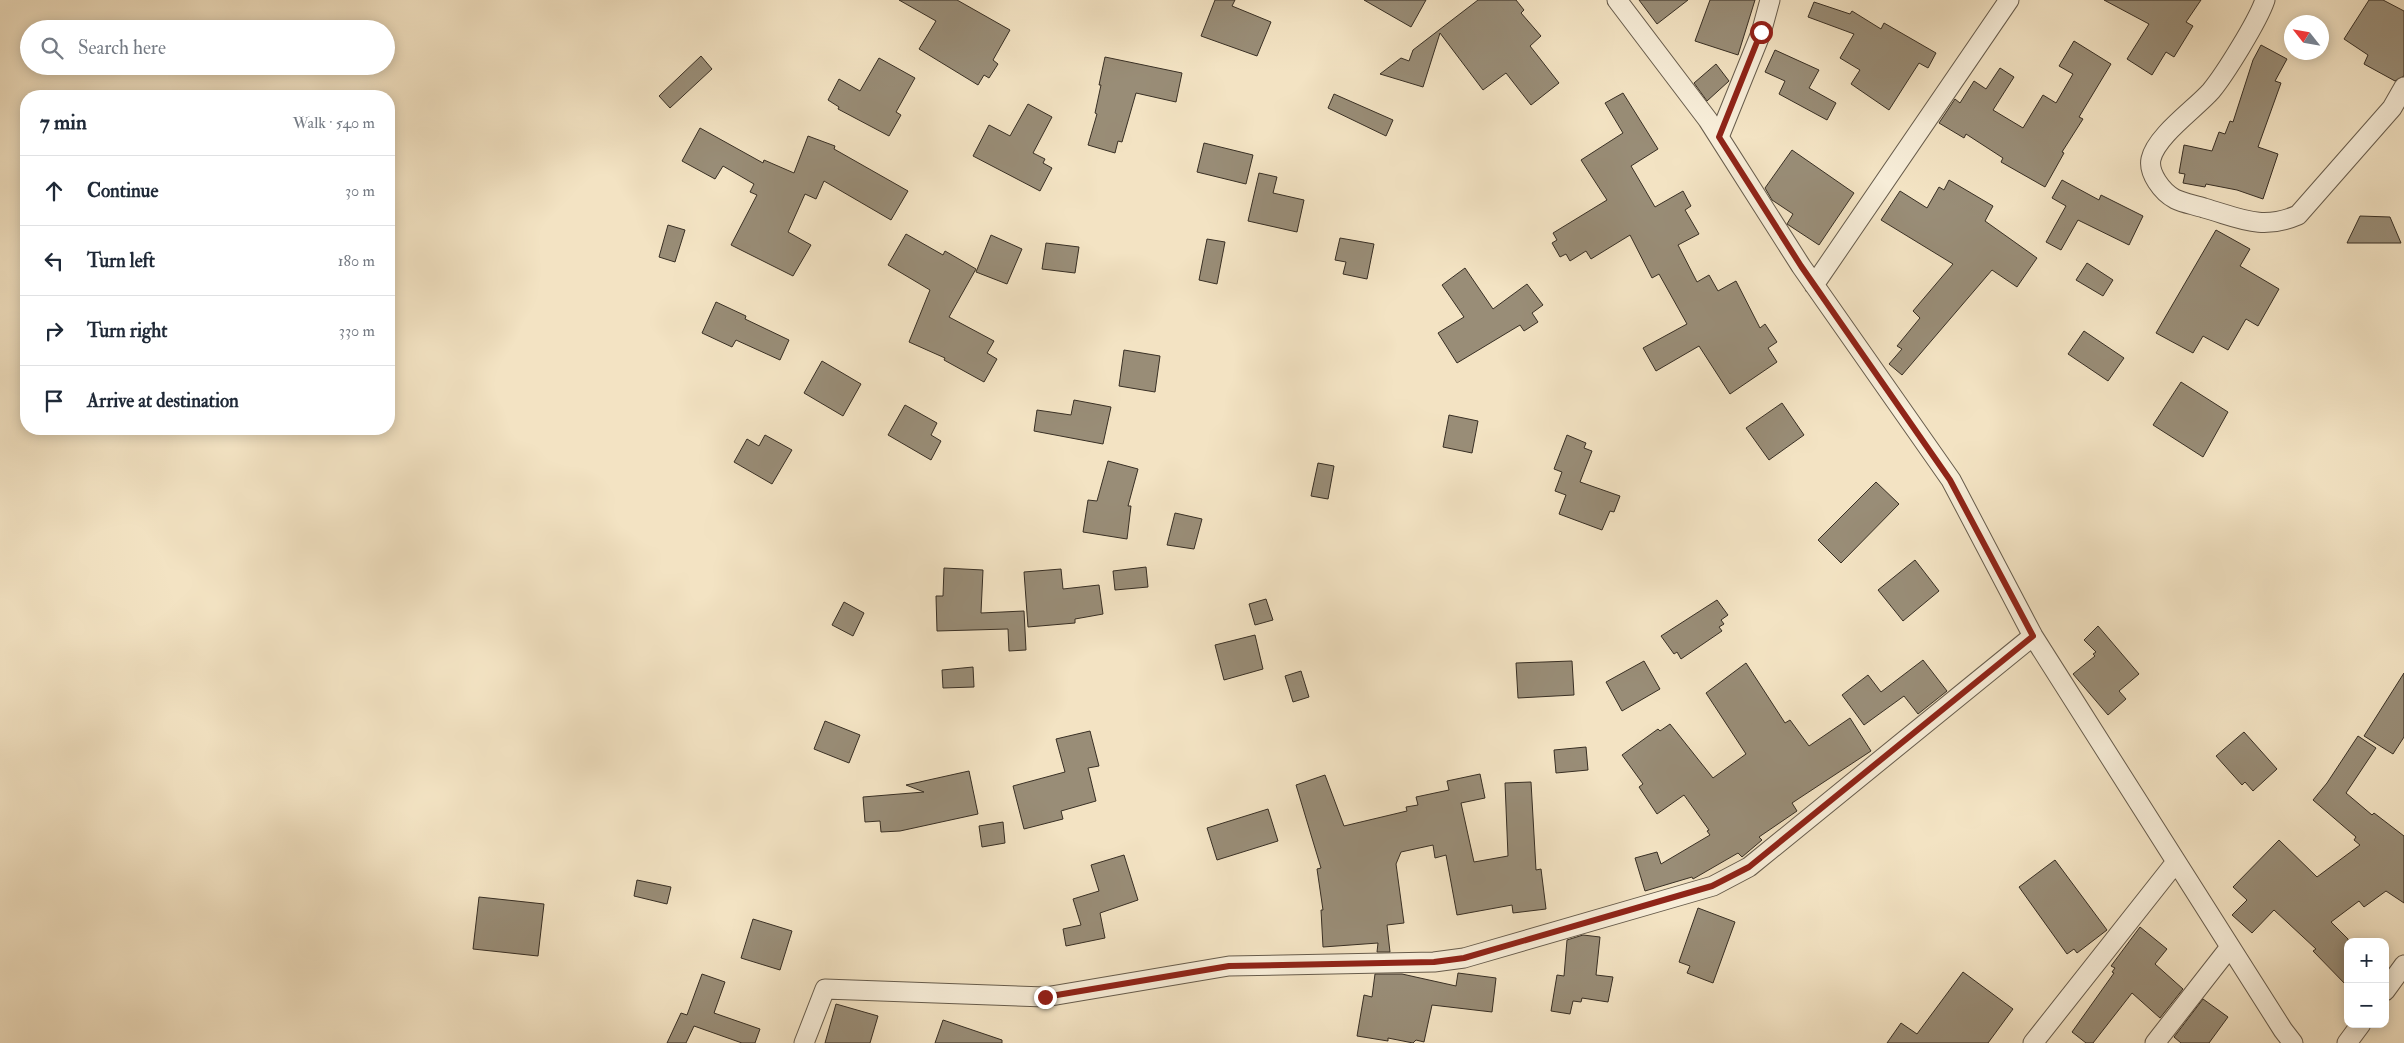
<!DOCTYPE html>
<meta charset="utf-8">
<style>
:root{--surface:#fff;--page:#f2f2f3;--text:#1f2937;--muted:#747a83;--line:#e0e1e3}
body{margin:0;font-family:"IM FELL Double Pica",serif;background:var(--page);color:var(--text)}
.controls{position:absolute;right:15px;bottom:15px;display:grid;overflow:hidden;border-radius:10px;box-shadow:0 2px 12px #0003}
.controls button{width:45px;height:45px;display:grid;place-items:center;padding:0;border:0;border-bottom:1px solid var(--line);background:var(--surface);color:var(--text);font:25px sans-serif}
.compass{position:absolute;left:2284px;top:15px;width:45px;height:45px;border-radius:50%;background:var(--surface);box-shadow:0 2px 12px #0003;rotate:301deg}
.stop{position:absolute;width:15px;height:15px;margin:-11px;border:4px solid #8f2418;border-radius:50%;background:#fff}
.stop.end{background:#8f2418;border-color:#fff;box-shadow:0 1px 5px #0008}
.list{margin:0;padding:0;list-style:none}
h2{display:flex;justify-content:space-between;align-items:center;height:65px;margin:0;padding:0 20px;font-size:21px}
h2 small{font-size:16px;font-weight:400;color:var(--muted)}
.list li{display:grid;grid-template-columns:32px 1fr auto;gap:15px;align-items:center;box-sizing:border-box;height:70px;padding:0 20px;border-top:1px solid var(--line)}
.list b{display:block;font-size:19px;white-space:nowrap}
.list em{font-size:16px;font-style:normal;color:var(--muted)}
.icon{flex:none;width:28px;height:28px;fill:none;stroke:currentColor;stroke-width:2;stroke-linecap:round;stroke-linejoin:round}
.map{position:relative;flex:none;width:2404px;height:1043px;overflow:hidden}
.search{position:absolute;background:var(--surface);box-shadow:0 2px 12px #0003;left:20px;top:20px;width:375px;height:55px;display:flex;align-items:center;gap:12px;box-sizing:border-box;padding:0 18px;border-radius:28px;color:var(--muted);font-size:19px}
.panel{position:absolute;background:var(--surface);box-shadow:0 2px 12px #0003;left:20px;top:90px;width:375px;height:345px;border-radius:20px}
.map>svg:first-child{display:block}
.building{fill:#998d77;stroke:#382f24}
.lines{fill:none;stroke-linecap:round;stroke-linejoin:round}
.minor-casing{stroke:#675c4c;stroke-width:21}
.minor{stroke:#f7edd8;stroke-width:19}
.route{stroke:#8f2418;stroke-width:6}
</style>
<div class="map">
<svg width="2404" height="1043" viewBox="0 0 2404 1043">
<rect width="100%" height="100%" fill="#f3e3c3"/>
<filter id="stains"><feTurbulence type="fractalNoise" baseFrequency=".004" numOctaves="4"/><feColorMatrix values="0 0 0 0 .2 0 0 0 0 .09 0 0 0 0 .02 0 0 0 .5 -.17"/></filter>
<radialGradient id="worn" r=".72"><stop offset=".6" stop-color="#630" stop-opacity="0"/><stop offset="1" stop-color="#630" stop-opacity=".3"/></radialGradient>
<path class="building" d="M 899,0 L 957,0 L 1010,30 L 993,60 L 998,64 L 989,78 L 984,75 L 978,85 L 919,49 L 936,21 Z
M 1215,0 L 1235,0 L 1232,6 L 1271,22 L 1257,56 L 1201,36 Z
M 1364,0 L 1426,0 L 1411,27 Z
M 1478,0 L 1516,0 L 1524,10 L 1521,13 L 1541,36 L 1530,46 L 1559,83 L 1531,105 L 1506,73 L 1483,90 L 1440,33 L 1423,87 L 1380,74 L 1401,58 L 1409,61 L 1413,50 Z
M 1639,0 L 1688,0 L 1657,24 Z
M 1710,0 L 1755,0 L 1738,55 L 1695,41 Z
M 2104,0 L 2201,0 L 2186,22 L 2193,26 L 2174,57 L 2166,52 L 2152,75 L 2127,59 L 2149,24 Z
M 2369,0 L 2383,0 L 2404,11 L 2404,76 L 2395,81 L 2364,64 L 2368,55 L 2344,39 Z
M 1814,2 L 1850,14 L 1852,11 L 1881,29 L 1884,23 L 1936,53 L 1928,68 L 1919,63 L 1889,110 L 1851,84 L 1860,70 L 1840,58 L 1854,34 L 1808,17 Z
M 2074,41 L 2111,64 L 2079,117 L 2083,119 L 2062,152 L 2064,153 L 2045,187 L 2001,162 L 2003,158 L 1966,134 L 1964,138 L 1939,123 L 1955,99 L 1960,103 L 1974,81 L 1986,89 L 2000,68 L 2014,77 L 1993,110 L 2023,128 L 2043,95 L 2056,103 L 2073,74 L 2059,66 Z
M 2261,45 L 2287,59 L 2275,81 L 2281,83 L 2258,147 L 2278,154 L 2263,199 L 2237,190 L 2206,184 L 2205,187 L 2183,183 L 2185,174 L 2179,173 L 2184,145 L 2212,151 L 2219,132 L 2225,134 L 2230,121 L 2233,122 L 2253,60 Z
M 1775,50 L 1819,70 L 1809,88 L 1836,103 L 1827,120 L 1779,94 L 1785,81 L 1765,72 Z
M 701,56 L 712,69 L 670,108 L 659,96 Z
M 1105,57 L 1182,73 L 1176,102 L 1136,93 L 1122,142 L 1118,141 L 1115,153 L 1088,145 L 1097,114 L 1095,113 L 1101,85 L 1099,85 Z
M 879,58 L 915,78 L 896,112 L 901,115 L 889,136 L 838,109 L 839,107 L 828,100 L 839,79 L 860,91 Z
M 1716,64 L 1729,81 L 1707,101 L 1694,83 Z
M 1623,93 L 1658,149 L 1631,166 L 1655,207 L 1683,191 L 1691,206 L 1685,210 L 1699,234 L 1678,245 L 1697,282 L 1709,275 L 1718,291 L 1736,281 L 1760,328 L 1765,324 L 1777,342 L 1768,348 L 1777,362 L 1730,394 L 1699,346 L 1656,371 L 1643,348 L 1687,324 L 1659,274 L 1652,278 L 1630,235 L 1591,259 L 1586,251 L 1570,261 L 1566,254 L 1560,257 L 1552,243 L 1557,240 L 1553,233 L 1607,200 L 1581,160 L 1623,133 L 1605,103 Z
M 1334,94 L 1393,120 L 1386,136 L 1328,108 Z
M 1028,104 L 1052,117 L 1033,153 L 1045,159 L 1043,163 L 1052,168 L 1040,191 L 973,156 L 989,125 L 1010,136 Z
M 700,128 L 763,163 L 764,160 L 794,173 L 808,136 L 835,146 L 834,149 L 908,191 L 891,220 L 824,181 L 816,199 L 805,194 L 788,232 L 811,245 L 793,276 L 731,245 L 757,195 L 750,192 L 754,184 L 723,166 L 715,179 L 682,161 Z
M 1204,143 L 1253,155 L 1246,184 L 1197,172 Z
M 1792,150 L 1854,193 L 1819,245 L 1787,224 L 1793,214 L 1772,200 L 1765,188 Z
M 1259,173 L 1277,177 L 1273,193 L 1304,200 L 1297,232 L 1248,221 Z
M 1949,180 L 1993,206 L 1985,221 L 2037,258 L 2017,287 L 1992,270 L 1902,375 L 1889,364 L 1902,349 L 1897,346 L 1920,318 L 1913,311 L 1953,264 L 1881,220 L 1900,191 L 1927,208 L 1939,187 L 1944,190 Z
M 2062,180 L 2099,200 L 2101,195 L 2143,216 L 2129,245 L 2078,220 L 2061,250 L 2046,242 L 2066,206 L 2052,198 Z
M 2360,216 L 2390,217 L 2401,243 L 2347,243 Z
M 668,225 L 685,230 L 675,262 L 659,257 Z
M 2216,230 L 2250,249 L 2240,266 L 2279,289 L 2258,326 L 2246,319 L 2228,350 L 2203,336 L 2193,353 L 2156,333 Z
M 906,234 L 943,255 L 945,251 L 976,269 L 949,317 L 994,341 L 987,353 L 997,359 L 984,382 L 944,360 L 945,358 L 909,342 L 930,290 L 888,265 Z
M 991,235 L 1022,249 L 1007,284 L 976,272 Z
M 1340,238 L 1374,244 L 1367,279 L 1343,274 L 1346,262 L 1335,260 Z
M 1207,239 L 1225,242 L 1217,284 L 1199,280 Z
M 1046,243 L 1079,247 L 1075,273 L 1042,269 Z
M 2087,263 L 2113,280 L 2103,296 L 2076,280 Z
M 1465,268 L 1493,309 L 1527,284 L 1543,305 L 1532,313 L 1538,322 L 1524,331 L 1520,325 L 1457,363 L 1438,333 L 1464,317 L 1442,285 Z
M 716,302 L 746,316 L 745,319 L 789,340 L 780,360 L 736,340 L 732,347 L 702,333 Z
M 2084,331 L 2124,358 L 2108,381 L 2068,354 Z
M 1124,350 L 1160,356 L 1155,392 L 1119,386 Z
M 822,361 L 861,384 L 843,416 L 804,393 Z
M 2181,382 L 2228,412 L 2203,457 L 2153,425 Z
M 1074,400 L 1111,407 L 1103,444 L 1034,431 L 1037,410 L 1071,415 Z
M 1782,403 L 1804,435 L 1769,460 L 1746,428 Z
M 905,405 L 937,423 L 931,435 L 941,441 L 931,460 L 888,435 Z
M 1449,415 L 1478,421 L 1472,453 L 1443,447 Z
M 765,435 L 792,450 L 772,484 L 734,462 L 747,439 L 759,446 Z
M 1567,435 L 1586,443 L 1584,448 L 1592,451 L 1580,482 L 1620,496 L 1614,512 L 1610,511 L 1602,530 L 1559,514 L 1566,495 L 1555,491 L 1562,472 L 1554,469 Z
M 1108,461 L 1138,469 L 1128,506 L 1131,506 L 1127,539 L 1083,532 L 1088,500 L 1097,501 Z
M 1318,463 L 1334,466 L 1328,499 L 1311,496 Z
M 1876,482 L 1899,504 L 1841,563 L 1818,540 Z
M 1175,513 L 1202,519 L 1194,549 L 1167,545 Z
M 1915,560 L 1939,591 L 1903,621 L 1878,590 Z
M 1146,567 L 1148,587 L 1115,590 L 1113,571 Z
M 944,568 L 983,570 L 981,613 L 1024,611 L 1026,650 L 1009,651 L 1008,629 L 937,631 L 936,596 L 943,596 Z
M 1061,569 L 1063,589 L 1099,585 L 1103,614 L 1075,619 L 1075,623 L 1028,627 L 1024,572 Z
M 1266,599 L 1273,620 L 1255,625 L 1249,604 Z
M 1717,600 L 1728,615 L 1721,620 L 1724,624 L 1719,627 L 1722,631 L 1681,659 L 1677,652 L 1674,654 L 1661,636 Z
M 844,602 L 864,613 L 853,636 L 832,625 Z
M 2098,626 L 2139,674 L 2119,691 L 2126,699 L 2108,715 L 2073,674 L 2095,656 L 2093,654 L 2096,652 L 2084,640 Z
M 1255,635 L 1263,669 L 1224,680 L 1215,645 Z
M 1923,660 L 1947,691 L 1918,714 L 1904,696 L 1864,725 L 1842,695 L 1868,675 L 1881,692 Z
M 1572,661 L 1574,695 L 1518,698 L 1516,663 Z
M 1644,661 L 1660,689 L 1622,711 L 1606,682 Z
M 1746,663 L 1785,723 L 1790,720 L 1809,746 L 1850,718 L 1871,751 L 1792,803 L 1797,811 L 1759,837 L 1762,840 L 1742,857 L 1738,853 L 1693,879 L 1692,877 L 1645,891 L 1635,858 L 1657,852 L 1661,864 L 1710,835 L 1707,831 L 1709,830 L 1684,795 L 1657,814 L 1639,787 L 1643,784 L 1622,755 L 1658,729 L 1660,731 L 1670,724 L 1713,778 L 1746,754 L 1706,693 Z
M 973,667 L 974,687 L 943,688 L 942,670 Z
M 1301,671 L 1309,697 L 1293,702 L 1285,676 Z
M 2404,673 L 2404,737 L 2393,754 L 2364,736 Z
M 825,721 L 860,735 L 849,763 L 814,749 Z
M 1090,731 L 1099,766 L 1088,768 L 1096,801 L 1061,811 L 1063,819 L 1024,829 L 1013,786 L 1065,772 L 1056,739 Z
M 2244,732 L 2277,769 L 2253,791 L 2245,782 L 2242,785 L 2216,756 Z
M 2358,736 L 2376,748 L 2346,793 L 2372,815 L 2374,813 L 2404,836 L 2404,903 L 2386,891 L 2364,907 L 2359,901 L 2331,922 L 2348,939 L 2348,987 L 2313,951 L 2316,949 L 2274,910 L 2252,933 L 2232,915 L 2247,900 L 2233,887 L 2279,840 L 2317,877 L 2360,845 L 2354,840 L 2356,837 L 2313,800 L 2327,783 Z
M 1586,747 L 1588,770 L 1556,773 L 1554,750 Z
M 969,771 L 978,814 L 900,831 L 881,832 L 880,821 L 865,822 L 863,797 L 924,792 L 906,785 Z
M 1480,774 L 1485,798 L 1461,803 L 1474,862 L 1508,856 L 1505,783 L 1531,782 L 1536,870 L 1541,869 L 1546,909 L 1513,913 L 1512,905 L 1457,915 L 1446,855 L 1435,858 L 1433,845 L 1401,852 L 1396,864 L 1404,923 L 1387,925 L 1390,952 L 1377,952 L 1378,943 L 1323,947 L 1321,910 L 1323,910 L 1317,869 L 1321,868 L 1296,785 L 1325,775 L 1344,826 L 1407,811 L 1406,807 L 1418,805 L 1416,797 L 1449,790 L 1447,781 Z
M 1268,809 L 1278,841 L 1217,860 L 1207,828 Z
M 1003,822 L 1005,843 L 982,847 L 979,826 Z
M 1124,855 L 1138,900 L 1100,913 L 1105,938 L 1066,946 L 1063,929 L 1081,925 L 1073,899 L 1099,891 L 1091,865 Z
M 2055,860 L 2107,930 L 2077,953 L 2074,949 L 2067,954 L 2019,887 Z
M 637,880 L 671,887 L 667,904 L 634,896 Z
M 479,897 L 544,904 L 538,956 L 473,949 Z
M 1698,908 L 1735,922 L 1713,983 L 1687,973 L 1690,966 L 1679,962 Z
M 753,919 L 792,931 L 780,970 L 741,958 Z
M 2140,927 L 2167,949 L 2155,964 L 2183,989 L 2160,1018 L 2132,993 L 2093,1043 L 2086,1043 L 2072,1032 L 2114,973 L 2112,972 L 2115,968 L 2111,966 Z
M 1583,935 L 1600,937 L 1596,975 L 1613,977 L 1608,1002 L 1582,998 L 1581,1002 L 1573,1001 L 1570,1014 L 1551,1011 L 1557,975 L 1564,976 L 1567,940 Z
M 1963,972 L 2013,1009 L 1988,1043 L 1887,1043 L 1901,1023 L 1917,1034 Z
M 1458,973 L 1496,978 L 1492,1012 L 1432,1005 L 1424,1042 L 1416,1040 L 1413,1043 L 1388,1038 L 1388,1041 L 1357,1036 L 1364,995 L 1372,997 L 1375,974 L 1402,974 L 1456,986 Z
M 702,974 L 725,982 L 714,1013 L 760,1029 L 755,1043 L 742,1043 L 694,1026 L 686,1043 L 667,1043 L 681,1013 L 687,1015 Z
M 2203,999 L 2228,1017 L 2209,1043 L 2181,1043 L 2174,1037 Z
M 836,1004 L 878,1016 L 870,1043 L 825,1043 Z
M 943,1020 L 1002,1040 L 1002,1043 L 935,1043 Z"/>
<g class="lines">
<g class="minor-casing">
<path id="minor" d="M 1617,0 L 1708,120 L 1801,266 L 1951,480 L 2033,636 L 2283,1030 L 2293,1043
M 2265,0 C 2258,21 2225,74 2211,91 C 2195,109 2156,136 2151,159 C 2148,173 2162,192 2175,199 C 2183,203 2195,205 2204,208 C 2240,218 2261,231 2298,215 L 2392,108 L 2404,87
M 1719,137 L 1761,33 L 1770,0
M 1814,285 L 2009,0
M 2385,991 L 2404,965
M 804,1043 L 825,989 L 1045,997 L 1229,966 L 1434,962 L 1464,958 L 1713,886 L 1749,867 L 2033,636
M 2033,1043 L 2176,862
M 2155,1043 L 2230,947
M 2347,1043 L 2361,1024"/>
</g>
<use href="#minor" class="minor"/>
</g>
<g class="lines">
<path class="route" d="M 1045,997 L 1229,966 L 1434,962 L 1464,958 L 1712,886 L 1749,867 L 2033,636 L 1950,480 L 1801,266 L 1719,137 L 1761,32"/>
</g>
<rect width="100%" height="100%" filter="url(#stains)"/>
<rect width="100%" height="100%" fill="url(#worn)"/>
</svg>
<div class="controls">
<button>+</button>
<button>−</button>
</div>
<svg class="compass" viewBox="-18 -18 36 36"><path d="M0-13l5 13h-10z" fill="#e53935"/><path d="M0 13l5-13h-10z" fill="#747a83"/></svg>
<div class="stop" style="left:1761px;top:32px"></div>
<div class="stop end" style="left:1045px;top:997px"></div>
<div class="search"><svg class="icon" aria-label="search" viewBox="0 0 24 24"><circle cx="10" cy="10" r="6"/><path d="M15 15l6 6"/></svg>Search here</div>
<section class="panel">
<h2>7 min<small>Walk · 540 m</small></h2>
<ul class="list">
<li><svg class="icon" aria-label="ahead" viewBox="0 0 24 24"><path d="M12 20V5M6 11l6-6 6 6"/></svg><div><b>Continue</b></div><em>30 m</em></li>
<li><svg class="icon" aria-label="left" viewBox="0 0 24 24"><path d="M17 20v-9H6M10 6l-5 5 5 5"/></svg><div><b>Turn left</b></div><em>180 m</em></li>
<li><svg class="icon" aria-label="right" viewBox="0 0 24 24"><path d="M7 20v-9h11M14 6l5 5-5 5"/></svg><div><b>Turn right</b></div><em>330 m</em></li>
<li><svg class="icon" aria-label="arrive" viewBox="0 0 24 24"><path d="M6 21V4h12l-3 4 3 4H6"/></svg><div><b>Arrive at destination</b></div></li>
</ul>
</section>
</div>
